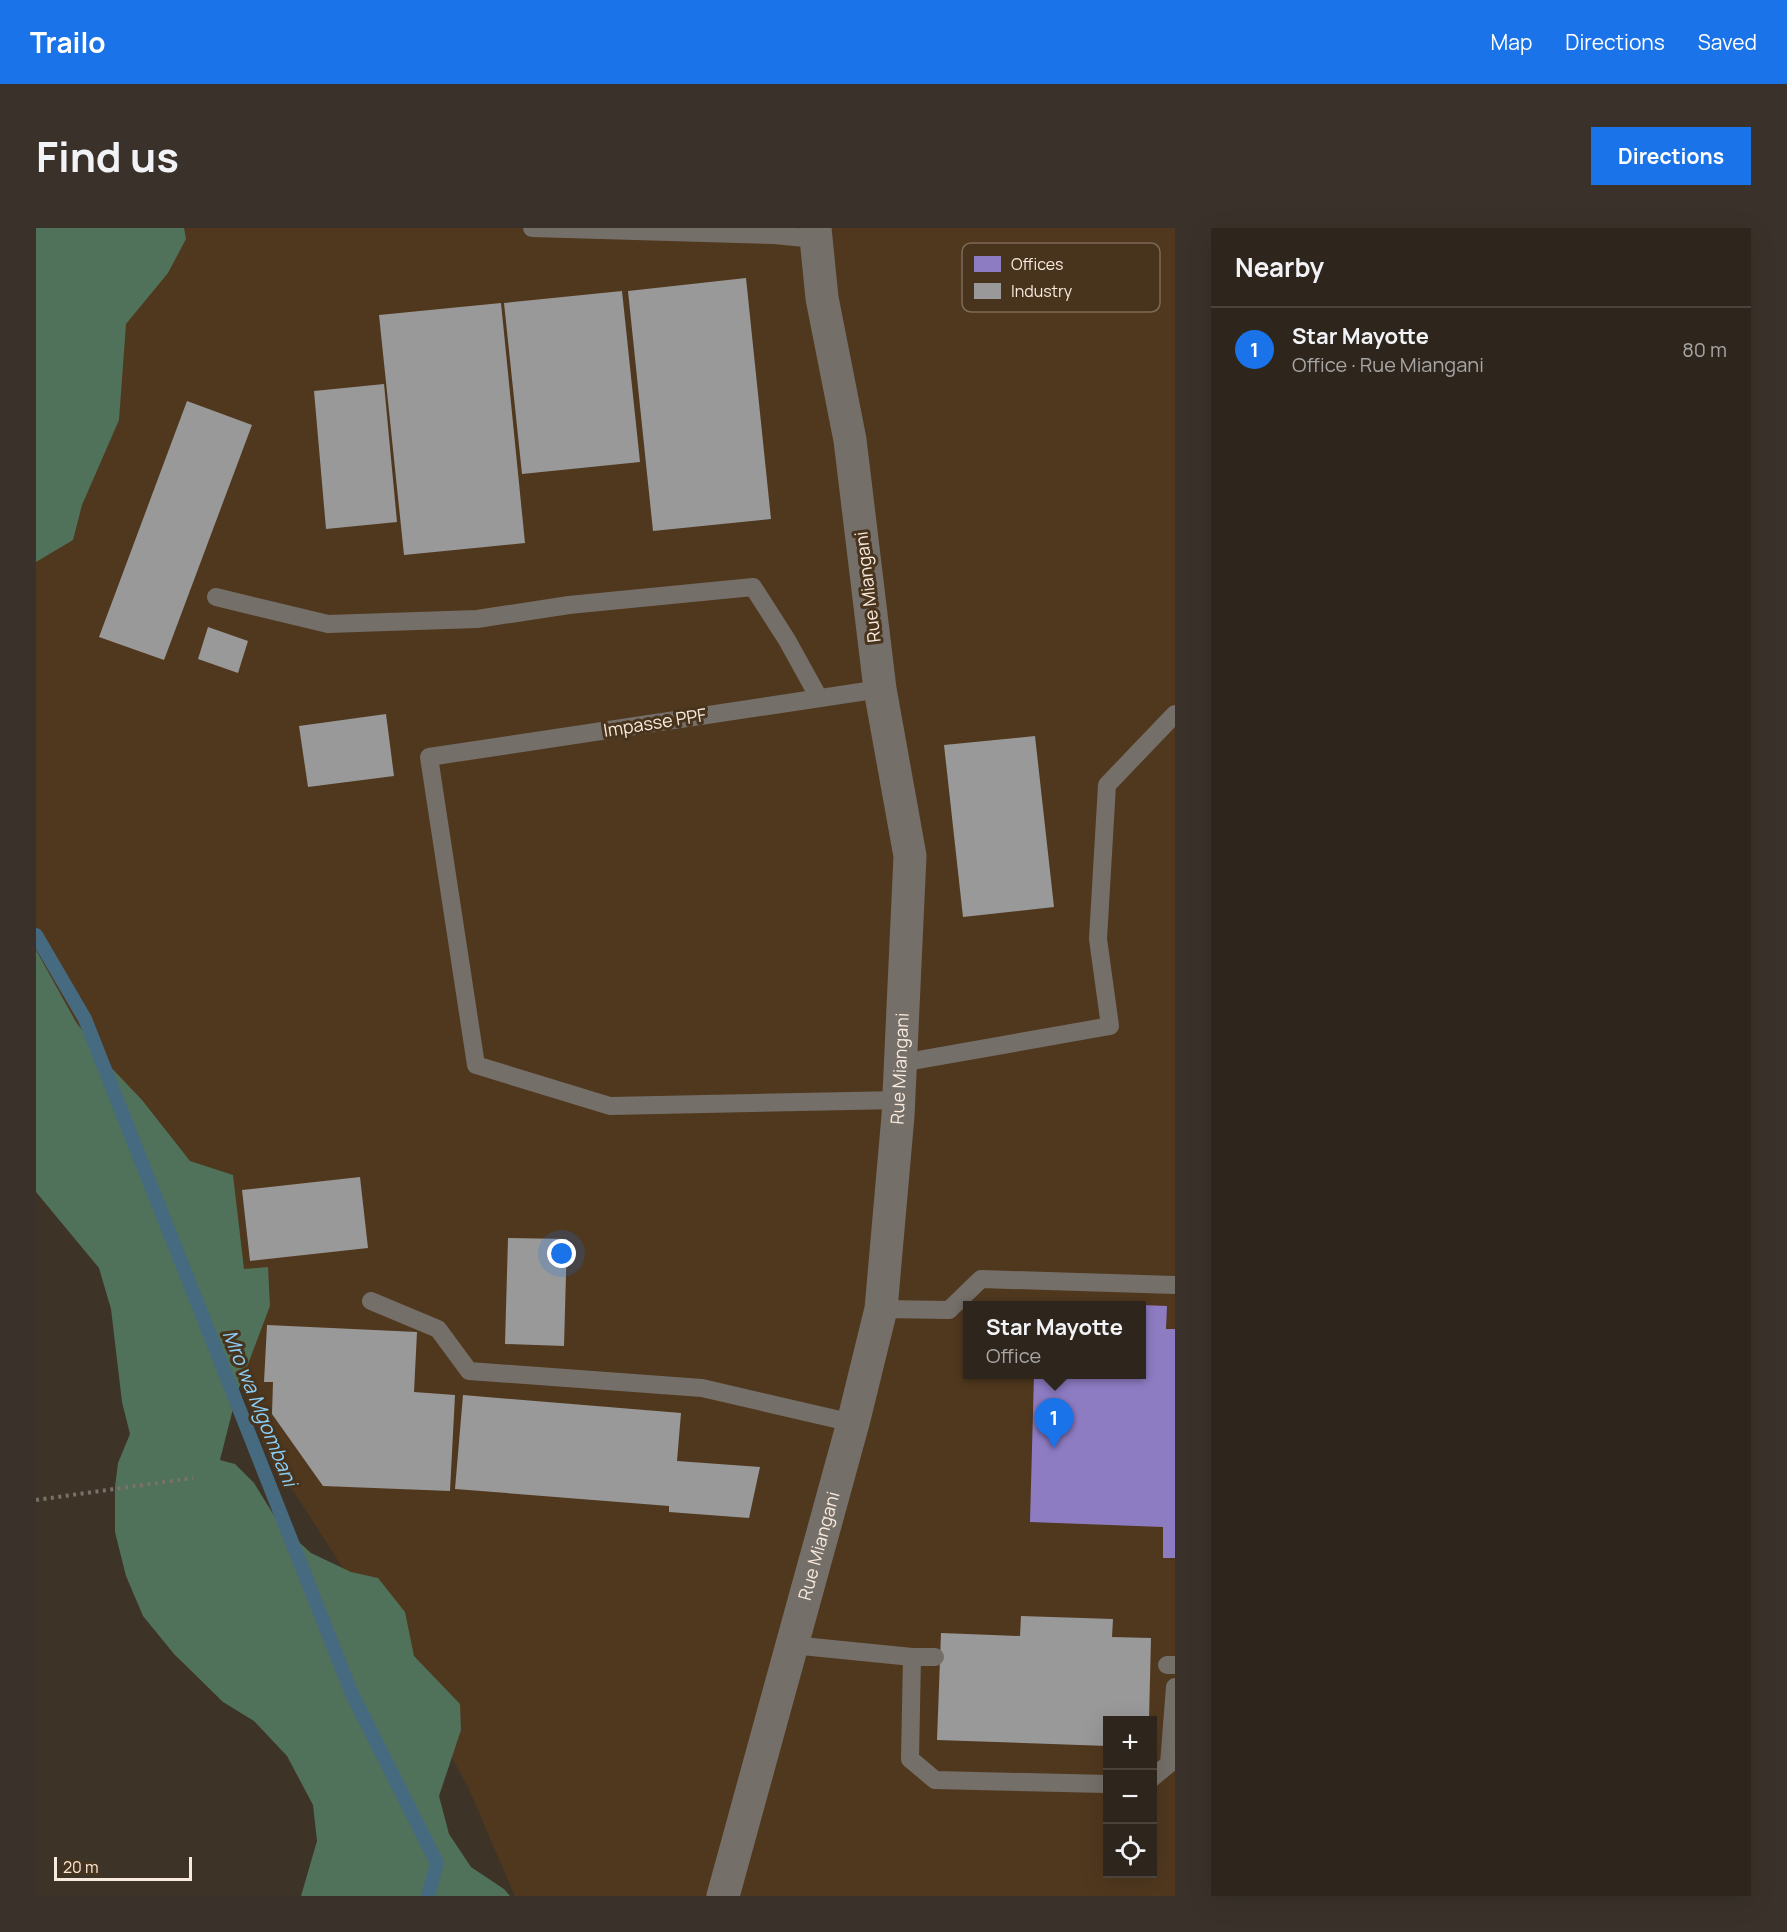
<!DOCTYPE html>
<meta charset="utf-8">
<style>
:root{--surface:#2e261d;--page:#3a322a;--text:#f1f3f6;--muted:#a7a5a4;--line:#49433b;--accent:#1a73e8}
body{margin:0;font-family:Manrope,sans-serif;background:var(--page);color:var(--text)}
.controls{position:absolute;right:18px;bottom:18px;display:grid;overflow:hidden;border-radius:0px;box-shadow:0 6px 24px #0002}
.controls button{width:54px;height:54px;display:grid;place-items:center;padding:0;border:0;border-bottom:2px solid var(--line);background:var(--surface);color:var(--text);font:30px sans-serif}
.scale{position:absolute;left:18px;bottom:15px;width:138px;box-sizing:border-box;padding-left:6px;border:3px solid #f8eadd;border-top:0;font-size:16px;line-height:21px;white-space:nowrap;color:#f8eadd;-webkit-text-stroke:4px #48331d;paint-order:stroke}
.you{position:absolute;left:526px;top:1026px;width:21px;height:21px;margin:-15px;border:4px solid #fff;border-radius:50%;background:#1a73e8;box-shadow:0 0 0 9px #1a73e833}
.badge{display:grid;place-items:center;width:39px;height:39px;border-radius:50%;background:var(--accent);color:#fff;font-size:20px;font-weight:700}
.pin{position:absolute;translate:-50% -50px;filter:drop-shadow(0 2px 3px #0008)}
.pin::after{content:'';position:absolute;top:32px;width:21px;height:18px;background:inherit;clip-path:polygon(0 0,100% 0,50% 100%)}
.popup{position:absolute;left:927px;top:1073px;width:183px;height:78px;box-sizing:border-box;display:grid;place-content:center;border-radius:0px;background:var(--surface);filter:drop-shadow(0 2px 4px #0005);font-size:20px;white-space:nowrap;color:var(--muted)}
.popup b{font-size:22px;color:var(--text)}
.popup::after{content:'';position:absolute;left:50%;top:100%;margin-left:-12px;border:12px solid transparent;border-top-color:var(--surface)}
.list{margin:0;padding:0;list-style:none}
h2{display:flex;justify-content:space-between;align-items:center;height:78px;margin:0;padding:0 24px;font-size:26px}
h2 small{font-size:20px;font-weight:400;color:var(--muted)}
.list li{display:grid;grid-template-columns:39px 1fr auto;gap:18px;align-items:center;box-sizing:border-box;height:84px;padding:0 24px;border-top:2px solid var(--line)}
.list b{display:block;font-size:22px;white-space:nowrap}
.list p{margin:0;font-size:20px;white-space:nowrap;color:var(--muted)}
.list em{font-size:20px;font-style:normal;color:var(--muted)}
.icon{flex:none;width:33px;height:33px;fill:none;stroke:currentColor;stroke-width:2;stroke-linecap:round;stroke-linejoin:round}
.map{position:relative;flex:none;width:1139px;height:1668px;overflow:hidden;border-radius:0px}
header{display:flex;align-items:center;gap:36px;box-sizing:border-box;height:84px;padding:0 30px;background:var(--accent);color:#fff}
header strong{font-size:28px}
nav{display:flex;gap:33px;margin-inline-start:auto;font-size:21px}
.intro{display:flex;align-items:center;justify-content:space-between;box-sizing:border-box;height:144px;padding:0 36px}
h1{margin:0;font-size:42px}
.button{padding:15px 27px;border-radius:0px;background:var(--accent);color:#fff;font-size:21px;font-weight:700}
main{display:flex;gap:36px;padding:0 36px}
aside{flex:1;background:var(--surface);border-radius:0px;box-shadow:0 6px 24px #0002}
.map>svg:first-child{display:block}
.built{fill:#50381e;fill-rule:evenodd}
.forest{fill:#50715a}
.offices{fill:#8e7cc3}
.industry{fill:#999}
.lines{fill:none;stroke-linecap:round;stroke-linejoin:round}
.stream{stroke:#466b80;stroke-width:14}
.path{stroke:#78726b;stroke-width:4;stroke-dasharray:3 4.5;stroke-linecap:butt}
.lane{stroke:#756f69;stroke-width:18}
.street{stroke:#756f69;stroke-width:33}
.labels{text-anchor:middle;stroke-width:6;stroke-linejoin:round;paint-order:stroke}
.street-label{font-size:18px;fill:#f8eadd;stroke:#48331d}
.water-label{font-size:20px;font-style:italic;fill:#8acff8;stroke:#48331d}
.key{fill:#48331d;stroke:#7d6a57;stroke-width:1.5}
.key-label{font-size:16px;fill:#f8eadd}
</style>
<header>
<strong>Trailo</strong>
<nav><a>Map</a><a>Directions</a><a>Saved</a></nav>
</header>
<div class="intro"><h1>Find us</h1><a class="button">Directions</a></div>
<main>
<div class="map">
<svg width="1139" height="1668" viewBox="0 0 1139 1668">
<rect width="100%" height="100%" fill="#3e3327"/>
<path class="built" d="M 52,0 L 1139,0 L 1139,1668 L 479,1668 L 432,1559 L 342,1395 L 226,1214 L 148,964 L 0,753 L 0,243 ZM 931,1078 L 1105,1078 L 1105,1146 L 931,1146 ZM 1072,1492 L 1116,1492 L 1116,1646 L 1072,1646 Z"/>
<path class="forest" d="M 0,0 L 148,0 L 150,11 L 132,45 L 90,96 L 83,192 L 46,277 L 37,312 L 0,334 Z
M 0,722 L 40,794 L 67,831 L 106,872 L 154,933 L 197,947 L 208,1041 L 232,1039 L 234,1078 L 201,1165 L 184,1232 L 199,1236 L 218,1255 L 244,1297 L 275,1325 L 315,1344 L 342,1350 L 369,1384 L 378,1428 L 424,1476 L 425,1502 L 403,1568 L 413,1606 L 435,1639 L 468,1661 L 474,1668 L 265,1668 L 281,1613 L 277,1577 L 251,1528 L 218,1493 L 187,1474 L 138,1426 L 107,1388 L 90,1348 L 79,1304 L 79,1259 L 82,1235 L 94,1206 L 86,1174 L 75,1081 L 63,1040 L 0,964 Z"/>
<path class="offices" d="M 1105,1077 L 1131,1078 L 1130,1101 L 1139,1101 L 1139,1330 L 1127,1330 L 1127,1299 L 994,1294 L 998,1146 L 1105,1146 Z"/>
<path class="industry" d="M 710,50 L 735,291 L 617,303 L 592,63 Z
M 586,63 L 604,234 L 486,246 L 468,75 Z
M 465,75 L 489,315 L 368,327 L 343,87 Z
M 348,156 L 361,294 L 290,301 L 278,163 Z
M 151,173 L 216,197 L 128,432 L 63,409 Z
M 172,399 L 212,413 L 202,445 L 162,431 Z
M 350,486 L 358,548 L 272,559 L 263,498 Z
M 999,508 L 1018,679 L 927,689 L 908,517 Z
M 324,949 L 332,1020 L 214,1033 L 206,962 Z
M 472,1010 L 531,1011 L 528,1118 L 469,1116 Z
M 231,1097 L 381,1104 L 378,1164 L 419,1167 L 414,1263 L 287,1258 L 236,1186 L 237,1154 L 228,1154 Z
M 427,1167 L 645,1185 L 641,1233 L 724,1239 L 713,1290 L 633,1284 L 633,1278 L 419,1261 Z
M 985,1388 L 1077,1391 L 1076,1409 L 1115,1410 L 1113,1492 L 1072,1492 L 1072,1518 L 901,1512 L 905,1405 L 984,1408 Z"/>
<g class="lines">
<path class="stream" d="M 0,707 L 49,791 L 316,1466 L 401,1635 L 392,1668"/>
<path class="path" d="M 0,1272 L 157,1250"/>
<path class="lane" d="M 496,0 L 738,7 L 780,11
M 180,369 L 292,396 L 441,391 L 533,377 L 717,359 L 751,412 L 783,470
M 844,461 L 393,529 L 440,837 L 574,878 L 863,872
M 865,835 L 1074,798 L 1062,711 L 1071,557 L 1139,486
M 335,1073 L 402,1101 L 433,1143 L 666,1160 L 817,1195
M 845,1081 L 913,1082 L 945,1051 L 1139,1057
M 756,1417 L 876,1429 L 899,1429
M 876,1429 L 874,1531 L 899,1552 L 1072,1556
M 1131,1437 L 1139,1437
M 1116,1550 L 1133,1536 L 1139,1459"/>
<path class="street" id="s1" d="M 687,1668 L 817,1195 L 845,1081 L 862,888 L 874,628 L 844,461 L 814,212 L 786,70 L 779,0"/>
</g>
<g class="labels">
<g class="street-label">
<text transform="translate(832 359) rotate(-97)" y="6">Rue Miangani</text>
<text transform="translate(619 495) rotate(-9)" y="6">Impasse PPF</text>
<text dy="6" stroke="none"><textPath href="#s1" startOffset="849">Rue Miangani</textPath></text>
<text dy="6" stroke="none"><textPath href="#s1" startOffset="363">Rue Miangani</textPath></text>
</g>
<g class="water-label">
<text transform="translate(224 1180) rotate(68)" y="7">Mro wa Mgombani</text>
</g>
</g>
<rect x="926" y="15" width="198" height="69" rx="9" class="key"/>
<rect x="938" y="28" width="27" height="16" fill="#8e7cc3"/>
<rect x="938" y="55" width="27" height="16" fill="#999"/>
<g class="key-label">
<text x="975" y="42">Offices</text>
<text x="975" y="69">Industry</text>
</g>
</svg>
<div class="controls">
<button>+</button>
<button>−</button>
<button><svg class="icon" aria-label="locate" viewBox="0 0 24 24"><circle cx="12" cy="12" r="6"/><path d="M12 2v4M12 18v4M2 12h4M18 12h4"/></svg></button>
</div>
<div class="scale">20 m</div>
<div class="you"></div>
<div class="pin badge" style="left:1018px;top:1220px">1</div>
<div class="popup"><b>Star Mayotte</b>Office</div>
</div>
<aside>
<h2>Nearby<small></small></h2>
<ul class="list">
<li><span class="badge">1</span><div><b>Star Mayotte</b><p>Office · Rue Miangani</p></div><em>80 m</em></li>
</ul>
</aside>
</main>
